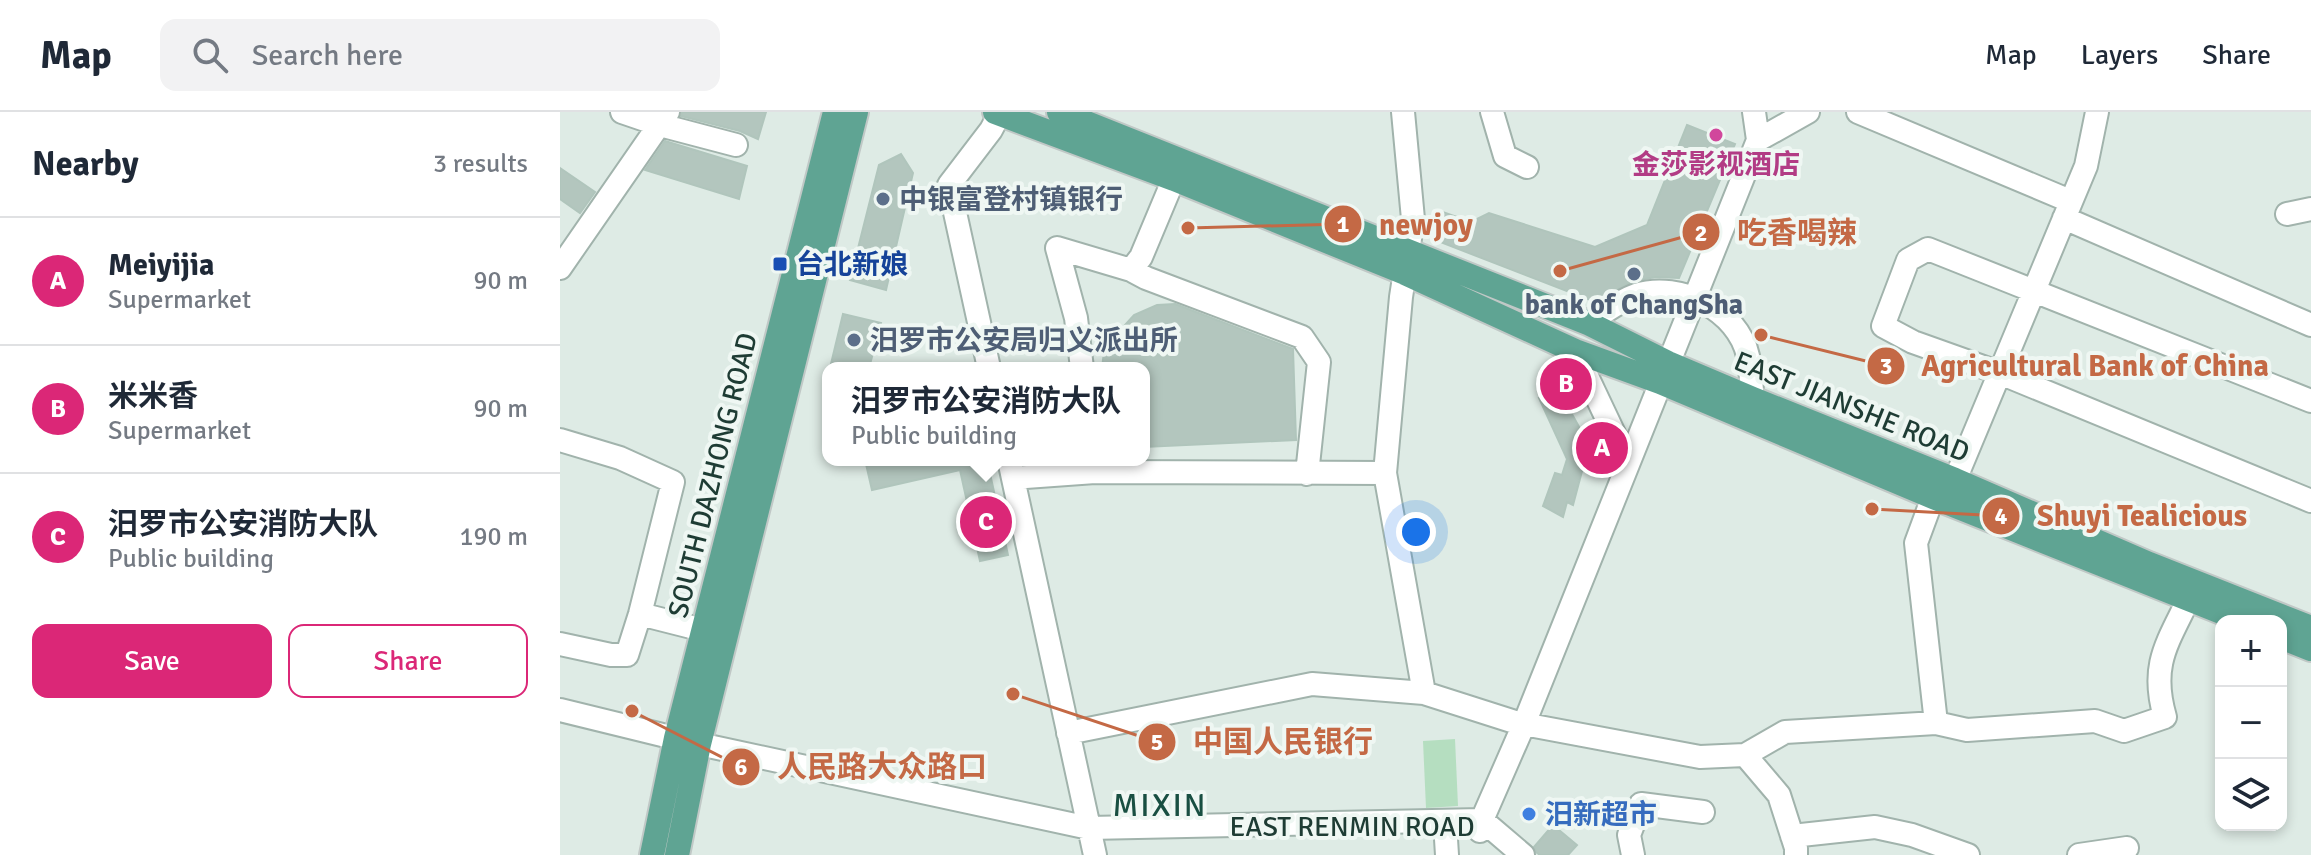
<!DOCTYPE html>
<meta charset="utf-8">
<style>
:root{--surface:#fff;--page:#f2f2f3;--text:#1f2937;--muted:#747a83;--line:#e0e1e3;--accent:#db2777}
body{margin:0;font-family:Signika,"Noto Sans SC",sans-serif;background:var(--page);color:var(--text)}
.controls{position:absolute;right:24px;bottom:24px;display:grid;overflow:hidden;border-radius:16px;box-shadow:0 4px 12px #0003}
.controls button{width:72px;height:72px;display:grid;place-items:center;padding:0;border:0;border-bottom:2px solid var(--line);background:var(--surface);color:var(--text);font:40px sans-serif}
.you{position:absolute;left:856px;top:420px;width:28px;height:28px;margin:-20px;border:6px solid #fff;border-radius:50%;background:#1a73e8;box-shadow:0 0 0 12px #1a73e833}
.badge{display:grid;place-items:center;width:52px;height:52px;border-radius:50%;background:var(--accent);color:#fff;font-size:26px;font-weight:700}
.pin{position:absolute;translate:-50% -50%;border:4px solid #fff;box-shadow:0 2px 8px #0006}
.popup{position:absolute;left:262px;top:250px;width:328px;height:104px;box-sizing:border-box;display:grid;place-content:center;border-radius:16px;background:var(--surface);filter:drop-shadow(0 2px 6px #0005);font-size:26px;white-space:nowrap;color:var(--muted)}
.popup b{font-size:30px;color:var(--text)}
.popup::after{content:'';position:absolute;left:50%;top:100%;margin-left:-16px;border:16px solid transparent;border-top-color:var(--surface)}
.list{margin:0;padding:0;list-style:none}
h2{display:flex;justify-content:space-between;align-items:center;height:104px;margin:0;padding:0 32px;font-size:34px}
h2 small{font-size:26px;font-weight:400;color:var(--muted)}
.list li{display:grid;grid-template-columns:52px 1fr auto;gap:24px;align-items:center;box-sizing:border-box;height:128px;padding:0 32px;border-top:2px solid var(--line)}
.list b{display:block;font-size:30px;white-space:nowrap}
.list p{margin:0;font-size:26px;white-space:nowrap;color:var(--muted)}
.list em{font-size:26px;font-style:normal;color:var(--muted)}
.actions{display:flex;gap:16px;padding:24px 32px}
.actions a{flex:1;padding:18px 0;border:2px solid var(--accent);border-radius:16px;text-align:center;font-size:28px;color:var(--accent)}
.actions .main{background:var(--accent);color:#fff}
.icon{flex:none;width:44px;height:44px;fill:none;stroke:currentColor;stroke-width:2;stroke-linecap:round;stroke-linejoin:round}
.map{position:relative;flex:none;width:1751px;height:743px;overflow:hidden}
header{display:flex;align-items:center;gap:48px;box-sizing:border-box;height:112px;padding:0 40px;background:var(--surface);border-bottom:2px solid var(--line)}
header strong{font-size:38px}
nav{display:flex;gap:44px;margin-inline-start:auto;font-size:28px}
.search{width:560px;height:72px;background:var(--page);display:flex;align-items:center;gap:20px;box-sizing:border-box;padding:0 28px;border-radius:16px;color:var(--muted);font-size:30px}
main{display:flex}
aside{flex:1;background:var(--surface)}
.map>svg:first-child{display:block}
.green{fill:#b5dec0}
.building{fill:#b3c6be;stroke:#b0c5bc;stroke-width:2}
.lines{fill:none;stroke-linecap:round;stroke-linejoin:round}
.minor-casing{stroke:#a1b3ac;stroke-width:26}
.major-casing{stroke:#c0c8c6;stroke-width:28}
.minor{stroke:#fff;stroke-width:22}
.major{stroke:#5fa493;stroke-width:24}
.hotel-dot{fill:#d1479c;stroke:#eff7f3;stroke-width:3}
.service-dot{fill:#5c6f8a;stroke:#eff7f3;stroke-width:3}
.transit-dot{fill:#1a4fb4;stroke:#eff7f3;stroke-width:3}
.shop-dot{fill:#3f7fe0;stroke:#eff7f3;stroke-width:3}
.labels{text-anchor:middle;stroke-width:8;stroke-linejoin:round;paint-order:stroke}
.hotel-label{font-size:28px;font-weight:bold;fill:#b23c85;stroke:#eff7f3}
.service-label{font-size:28px;font-weight:bold;fill:#4e5e75;stroke:#eff7f3;text-anchor:start}
.transit-label{font-size:28px;font-weight:bold;fill:#164399;stroke:#eff7f3;text-anchor:start}
.street-label{font-size:28px;fill:#1e3c34;stroke:#eff7f3}
.shop-label{font-size:28px;font-weight:bold;fill:#366cbe;stroke:#eff7f3;text-anchor:start}
.quarter-label{font-size:32px;letter-spacing:2px;fill:#194f42;stroke:#eff7f3}
.leader{fill:none;stroke:#c46945;stroke-width:3}
.callout-dot{fill:#c46945;stroke:#eff7f3;stroke-width:3}
.mark-label{font-size:24px;text-anchor:middle;font-weight:bold;fill:#fff}
.callout-label{font-size:30px;text-anchor:middle;font-weight:bold;fill:#c46945;stroke:#eff7f3;stroke-width:8;stroke-linejoin:round;paint-order:stroke}
</style>
<header>
<strong>Map</strong>
<div class="search"><svg class="icon" aria-label="search" viewBox="0 0 24 24"><circle cx="10" cy="10" r="6"/><path d="M15 15l6 6"/></svg>Search here</div>
<nav><a>Map</a><a>Layers</a><a>Share</a></nav>
</header>
<main>
<aside>
<h2>Nearby<small>3 results</small></h2>
<ul class="list">
<li><span class="badge">A</span><div><b>Meiyijia</b><p>Supermarket</p></div><em>90 m</em></li>
<li><span class="badge">B</span><div><b>米米香</b><p>Supermarket</p></div><em>90 m</em></li>
<li><span class="badge">C</span><div><b>汨罗市公安消防大队</b><p>Public building</p></div><em>190 m</em></li>
</ul>
<div class="actions"><a class="main">Save</a><a>Share</a></div>
</aside>
<div class="map">
<svg width="1751" height="743" viewBox="0 0 1751 743">
<rect width="100%" height="100%" fill="#deebe5"/>
<path class="green" d="M 895,627 L 898,694 L 866,696 L 863,629 Z"/>
<path class="building" d="M 122,0 L 206,0 L 198,27 L 180,19 L 121,4 Z
M 1127,13 L 1175,32 L 1119,166 L 1096,165 L 1073,169 L 1035,190 L 870,126 L 880,99 L 911,110 L 929,101 L 1035,135 L 1087,113 Z
M 105,29 L 187,54 L 179,87 L 85,58 Z
M 341,42 L 353,61 L 326,178 L 290,168 L 319,53 Z
M 0,56 L 35,80 L 20,101 L 0,87 Z
M 615,192 L 733,237 L 736,328 L 584,335 L 584,256 L 542,256 L 544,240 L 554,225 L 574,203 L 597,193 Z
M 283,202 L 321,211 L 309,256 L 270,256 Z
M 997,275 L 1029,333 L 1013,393 L 1007,390 L 1003,405 L 983,394 L 995,361 L 1002,363 L 1007,347 L 979,286 L 987,283 L 985,279 Z
M 324,348 L 427,348 L 448,443 L 420,449 L 400,358 L 312,378 L 306,352 Z
M 993,713 L 1017,733 L 1008,743 L 980,743 L 976,740 L 974,735 Z"/>
<g class="lines">
<g class="minor-casing">
<path id="minor" d="M 62,0 L 100,13 L 176,33
M 843,0 L 853,107 L 841,185 L 825,361 L 864,581
M 932,0 L 945,44 L 967,55
M 1298,0 L 1510,89
M 1198,28 L 1248,0
M 1727,102 L 1751,97
M 1504,106 L 1751,213
M 0,156 L 108,0
M 571,158 L 581,145 L 620,52
M 1028,211 C 1042,202 1059,189 1076,183 C 1120,169 1178,198 1188,244 C 1191,258 1191,273 1193,287
M 1015,239 L 1067,349
M 429,256 L 389,73 L 431,18 L 440,1
M 522,256 L 516,206 L 497,136 L 571,158 L 586,166 L 742,225 L 759,250 L 747,362
M 1751,289 L 1368,137 L 1348,148 L 1323,214 L 1353,230 L 1440,261 L 1751,389
M 0,328 L 60,346 L 113,370 L 80,502 L 67,543 L 51,543 L 0,532
M 449,348 L 535,743
M 453,366 L 535,360 L 825,361
M 1395,368 L 1526,54 L 1537,0
M 1373,385 L 1356,431 L 1376,611
M 80,502 L 143,518
M 0,598 L 139,632 L 529,716 L 922,708 L 963,743
M 508,621 L 752,572 L 864,581 L 958,611 L 1140,645 L 1185,643 L 1225,620 L 1376,611 L 1407,618 L 1535,609 L 1564,619 L 1605,605 C 1590,553 1607,532 1629,486
M 1185,643 L 1219,683 L 1236,736 L 1236,743
M 885,711 L 887,743
M 920,719 L 922,708 L 964,612 L 1198,28 L 1194,0
M 1232,724 L 1315,715 L 1352,723 L 1408,743
M 1073,743 L 1069,723 L 1081,692 L 1143,700
M 1519,743 L 1567,736"/>
</g>
<g class="major-casing">
<path id="major" d="M 435,0 L 614,67 L 845,161 L 1015,239 L 1100,270 L 1373,385 L 1684,509
M 499,0 L 1028,211 L 1108,251 L 1193,287 L 1395,368 L 1589,452 L 1751,516
M 1721,525 L 1751,537
M 92,743 L 116,626 L 275,0
M 117,743 L 139,632 L 296,0"/>
</g>
<use href="#minor" class="minor"/>
<use href="#major" class="major"/>
</g>
<circle class="hotel-dot" cx="1156" cy="23" r="8"/>
<g class="service-dot">
<circle cx="323" cy="87" r="8"/>
<circle cx="1074" cy="162" r="8"/>
<circle cx="294" cy="228" r="8"/>
</g>
<rect class="transit-dot" x="212" y="144" width="16" height="16" rx="4"/>
<circle class="shop-dot" cx="969" cy="702" r="8"/>
<g class="labels">
<g class="hotel-label">
<text x="1156" y="62">金莎影视酒店</text>
</g>
<g class="service-label">
<text x="339" y="97">中银富登村镇银行</text>
<text x="1074" y="202" text-anchor="middle">bank of ChangSha</text>
<text x="310" y="238">汨罗市公安局归义派出所</text>
</g>
<g class="transit-label">
<text x="236" y="162">台北新娘</text>
</g>
<g class="street-label">
<text transform="translate(1292 294) rotate(22)" y="10">EAST JIANSHE ROAD</text>
<text transform="translate(152 363) rotate(-76)" y="10">SOUTH DAZHONG ROAD</text>
<text x="792" y="724">EAST RENMIN ROAD</text>
</g>
<g class="shop-label">
<text x="985" y="712">汨新超市</text>
</g>
<g class="quarter-label">
<text x="600" y="704">MIXIN</text>
</g>
</g>
<path class="leader" d="M628 116L783 112M1000 159L1141 120M1201 223L1326 254M1312 397L1441 404M453 582L597 630M72 599L181 655"/>
<g class="callout-dot">
<circle cx="628" cy="116" r="8"/>
<circle cx="1000" cy="159" r="8"/>
<circle cx="1201" cy="223" r="8"/>
<circle cx="1312" cy="397" r="8"/>
<circle cx="453" cy="582" r="8"/>
<circle cx="72" cy="599" r="8"/>
<circle cx="783" cy="112" r="20"/>
<circle cx="1141" cy="120" r="20"/>
<circle cx="1326" cy="254" r="20"/>
<circle cx="1441" cy="404" r="20"/>
<circle cx="597" cy="630" r="20"/>
<circle cx="181" cy="655" r="20"/>
</g>
<g class="mark-label">
<text x="783" y="120">1</text>
<text x="1141" y="129">2</text>
<text x="1326" y="262">3</text>
<text x="1441" y="412">4</text>
<text x="597" y="638">5</text>
<text x="181" y="663">6</text>
</g>
<g class="callout-label">
<text x="866" y="123">newjoy</text>
<text x="1237" y="131">吃香喝辣</text>
<text x="1535" y="264">Agricultural Bank of China</text>
<text x="1582" y="414">Shuyi Tealicious</text>
<text x="723" y="640">中国人民银行</text>
<text x="322" y="665">人民路大众路口</text>
</g>
</svg>
<div class="controls">
<button>+</button>
<button>−</button>
<button><svg class="icon" aria-label="layers" viewBox="0 0 24 24"><path d="M12 4l9 5-9 5-9-5zM3 14l9 5 9-5"/></svg></button>
</div>
<div class="you"></div>
<div class="pin badge" style="left:1042px;top:336px">A</div>
<div class="pin badge" style="left:1006px;top:272px">B</div>
<div class="pin badge" style="left:426px;top:410px">C</div>
<div class="popup"><b>汨罗市公安消防大队</b>Public building</div>
</div>
</main>
